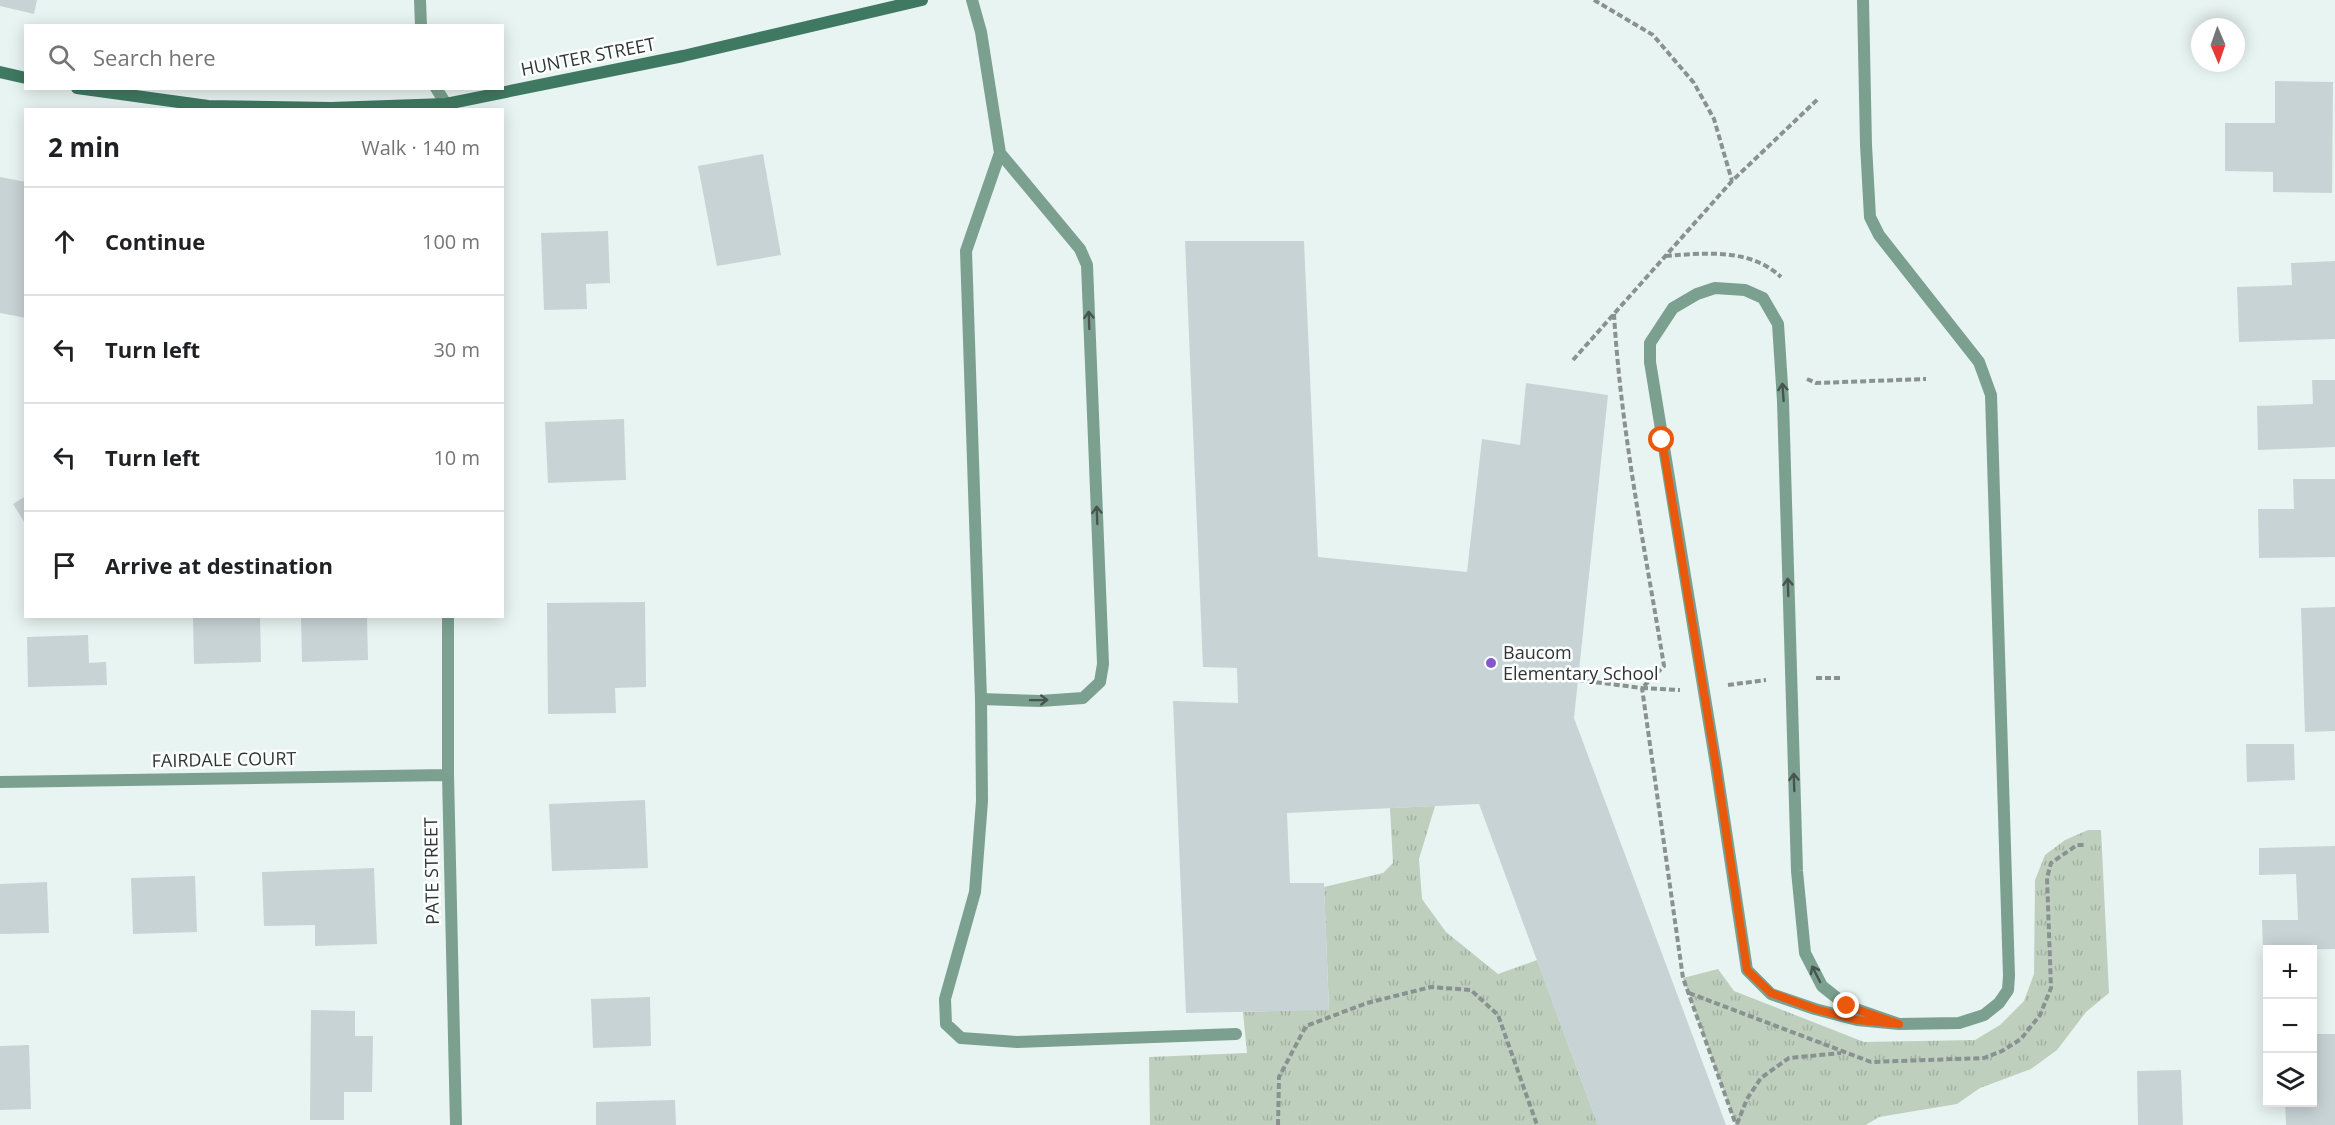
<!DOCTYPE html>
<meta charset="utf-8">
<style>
:root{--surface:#fff;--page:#f6f6f6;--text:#202124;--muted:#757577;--line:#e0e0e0}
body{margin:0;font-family:"Open Sans",sans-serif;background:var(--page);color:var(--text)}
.controls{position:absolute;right:18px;bottom:18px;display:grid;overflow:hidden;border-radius:0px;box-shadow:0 3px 15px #0003}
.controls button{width:54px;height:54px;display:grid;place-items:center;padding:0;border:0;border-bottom:2px solid var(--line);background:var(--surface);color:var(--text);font:30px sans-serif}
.compass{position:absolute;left:2191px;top:18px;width:54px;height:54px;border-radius:50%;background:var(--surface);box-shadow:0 3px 15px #0003;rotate:178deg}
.stop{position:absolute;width:18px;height:18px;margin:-14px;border:4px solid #ea580c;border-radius:50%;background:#fff}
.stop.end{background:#ea580c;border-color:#fff;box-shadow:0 2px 6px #0008}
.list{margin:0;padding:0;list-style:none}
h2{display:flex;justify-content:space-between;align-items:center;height:78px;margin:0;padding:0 24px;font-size:26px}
h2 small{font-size:20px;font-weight:400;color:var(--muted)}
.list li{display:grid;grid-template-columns:39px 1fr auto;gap:18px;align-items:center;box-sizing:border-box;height:108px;padding:0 24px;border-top:2px solid var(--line)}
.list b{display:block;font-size:22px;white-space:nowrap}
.list em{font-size:20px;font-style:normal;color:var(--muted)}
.icon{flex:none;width:33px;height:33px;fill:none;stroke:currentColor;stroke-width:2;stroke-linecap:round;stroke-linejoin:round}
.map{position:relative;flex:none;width:2335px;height:1125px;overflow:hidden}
.search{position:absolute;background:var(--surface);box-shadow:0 3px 15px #0003;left:24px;top:24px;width:480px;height:66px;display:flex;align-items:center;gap:15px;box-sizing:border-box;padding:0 21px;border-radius:0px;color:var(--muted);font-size:22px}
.panel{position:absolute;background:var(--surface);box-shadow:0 3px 15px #0003;left:24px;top:108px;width:480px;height:510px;border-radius:0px}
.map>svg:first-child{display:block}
.grass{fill:url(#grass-tufts)}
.building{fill:#c8d3d6}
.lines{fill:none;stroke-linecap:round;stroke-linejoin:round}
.path{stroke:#899290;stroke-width:4;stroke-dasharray:6 3;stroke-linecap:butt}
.lane{stroke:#7ba090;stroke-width:12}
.street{stroke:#7ba090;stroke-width:12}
.secondary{stroke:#3f7962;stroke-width:12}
.oneway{stroke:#465550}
.route{stroke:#ea580c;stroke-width:8}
.poi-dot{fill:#8656cf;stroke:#fcfffe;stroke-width:2}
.labels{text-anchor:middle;stroke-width:5;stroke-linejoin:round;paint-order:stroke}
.street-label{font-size:18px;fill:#303534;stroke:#fcfffe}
.poi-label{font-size:18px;fill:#303534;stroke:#fcfffe;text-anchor:start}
</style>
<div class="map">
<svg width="2335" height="1125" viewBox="0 0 2335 1125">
<defs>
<pattern id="grass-tufts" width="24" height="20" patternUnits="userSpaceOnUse" patternTransform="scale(1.5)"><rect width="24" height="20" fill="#becfbe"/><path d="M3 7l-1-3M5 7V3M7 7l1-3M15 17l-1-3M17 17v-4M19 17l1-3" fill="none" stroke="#a4b2a4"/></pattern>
</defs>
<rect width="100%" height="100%" fill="#e8f4f2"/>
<path class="grass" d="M 1435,806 L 1419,859 L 1422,899 L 1446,932 L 1498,974 L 1537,960 L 1598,1125 L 1150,1125 L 1149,1057 L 1247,1053 L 1243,1012 L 1329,1009 L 1324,887 L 1383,873 L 1393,863 L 1390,808 Z
M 2088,830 L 2101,830 L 2109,993 L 2086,1012 L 2057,1050 L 2031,1069 L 1980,1088 L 1957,1104 L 1879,1117 L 1866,1125 L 1736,1125 L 1683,978 L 1718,969 L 1734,991 L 1864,1042 L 1975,1040 L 2000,1025 L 2024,1001 L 2034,974 L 2035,880 L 2045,855 L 2065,840 Z"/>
<path class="building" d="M 0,0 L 37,0 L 34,14 L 0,6 Z
M 2275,81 L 2333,82 L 2332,193 L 2273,192 L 2273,172 L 2225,171 L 2225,123 L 2275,123 Z
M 763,154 L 781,255 L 717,266 L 698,166 Z
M 0,177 L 26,182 L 26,318 L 0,313 Z
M 608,231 L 610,283 L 586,284 L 587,309 L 544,310 L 541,233 Z
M 1185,241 L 1304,241 L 1318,557 L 1467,572 L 1482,439 L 1520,445 L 1526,383 L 1608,395 L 1574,718 L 1726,1125 L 1598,1125 L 1479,804 L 1287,813 L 1290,883 L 1324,883 L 1329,1010 L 1186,1013 L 1173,701 L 1238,703 L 1237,668 L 1203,667 Z
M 2335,261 L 2335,339 L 2239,342 L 2237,287 L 2292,285 L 2291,263 Z
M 2312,380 L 2335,380 L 2335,447 L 2258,450 L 2257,406 L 2313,404 Z
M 624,419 L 626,480 L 548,483 L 545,422 Z
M 2293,479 L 2335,479 L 2335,557 L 2259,558 L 2258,509 L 2294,509 Z
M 26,496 L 26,525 L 13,504 Z
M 645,602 L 646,687 L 615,688 L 616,713 L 548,714 L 547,603 Z
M 2335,607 L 2335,731 L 2305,732 L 2301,608 Z
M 193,616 L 260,616 L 261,662 L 194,664 Z
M 301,616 L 367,616 L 368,660 L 302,662 Z
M 88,635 L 89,663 L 106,662 L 107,685 L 28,687 L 27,637 Z
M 2246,744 L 2294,744 L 2295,780 L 2247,782 Z
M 645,800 L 648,868 L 552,871 L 549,804 Z
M 2335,846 L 2335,949 L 2268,950 L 2263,951 L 2262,920 L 2298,920 L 2296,874 L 2259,875 L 2259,848 Z
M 374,868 L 377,944 L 315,946 L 315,925 L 264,926 L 262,872 Z
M 195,876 L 197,932 L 133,934 L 131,878 Z
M 47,882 L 49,933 L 0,934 L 0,884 Z
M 650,997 L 651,1046 L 593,1048 L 591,999 Z
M 311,1010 L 355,1011 L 355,1036 L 373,1036 L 372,1092 L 344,1092 L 344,1120 L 310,1120 Z
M 2316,1034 L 2335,1034 L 2335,1125 L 2286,1125 L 2285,1102 L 2312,1102 L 2312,1067 L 2317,1067 Z
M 29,1045 L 31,1109 L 0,1110 L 0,1046 Z
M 2181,1070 L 2183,1125 L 2138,1125 L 2137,1071 Z
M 675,1100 L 676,1125 L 596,1125 L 596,1102 Z"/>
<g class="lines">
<path class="path" d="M 1594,0 L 1653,35 L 1694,83 L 1714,119 L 1732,181
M 1666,256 C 1705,253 1750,248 1781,277
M 1614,314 C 1621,432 1645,549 1664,666 L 1642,688
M 1573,360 L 1732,181 L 1819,98
M 1807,379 L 1816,383 L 1926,379
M 1816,678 L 1842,678
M 1578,680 L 1642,688 L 1683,978 L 1736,1125
M 1728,685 L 1766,680
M 1642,688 L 1680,690
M 1689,993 L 1871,1062 L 1984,1058 L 2002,1051 L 2021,1039 L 2040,1015 L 2051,988 L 2047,878 L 2051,863 L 2077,845 L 2085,845
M 1737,1124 L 1747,1099 L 1761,1078 L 1789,1058 L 1841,1053
M 1278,1125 L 1279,1077 L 1306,1026 L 1367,1003 L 1431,987 L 1471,990 L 1498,1015 L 1537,1125"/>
<path class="lane" d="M 972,0 L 981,32 L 1000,153 L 966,251 L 981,699 L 982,801 L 975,892 L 945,999 L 946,1024 L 961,1038 L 1017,1042 L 1236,1034
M 1863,0 L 1866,145 L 1870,217 L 1879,235 L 1979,362 L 1991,395 L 2009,976 L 2008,990 L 1999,1003 L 1984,1015 L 1959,1023 L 1899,1024 L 1857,1020 L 1815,1009 L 1771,994 L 1747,970 L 1716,765 L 1650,362 L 1650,343 L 1673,308 L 1697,294 L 1715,288 L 1745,290 L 1763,298 L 1778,324 L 1783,401 L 1797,871 L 1805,953 L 1822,986 L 1847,1006 L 1899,1024
M 981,699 L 1040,701 L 1083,698 L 1100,682 L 1103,664 L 1087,265 L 1080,249 L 1000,153"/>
<path class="street" d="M 420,0 L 421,26
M 436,88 L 446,104 L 446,110
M 448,616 L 448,775 L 456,1125
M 0,782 L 448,775"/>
<path class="secondary" d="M 0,72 L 26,78
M 77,88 L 208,106 L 331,108 L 446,104 L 683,56 L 922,0"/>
</g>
<defs><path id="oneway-shaft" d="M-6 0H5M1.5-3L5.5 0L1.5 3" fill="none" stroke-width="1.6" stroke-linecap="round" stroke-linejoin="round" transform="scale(1.5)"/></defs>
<g class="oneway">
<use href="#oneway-shaft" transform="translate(1089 320) rotate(-92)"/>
<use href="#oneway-shaft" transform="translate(1783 392) rotate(-94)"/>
<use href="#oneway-shaft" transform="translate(1097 515) rotate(-92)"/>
<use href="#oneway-shaft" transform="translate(1788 587) rotate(-92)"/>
<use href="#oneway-shaft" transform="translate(1039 700) rotate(-1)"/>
<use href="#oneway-shaft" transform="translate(1794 782) rotate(-92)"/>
<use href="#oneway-shaft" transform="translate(1816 974) rotate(-117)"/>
</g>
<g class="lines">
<path class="route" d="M 1662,440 L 1716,765 L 1747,970 L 1771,993 L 1815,1009 L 1857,1020 L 1899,1024 L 1847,1006"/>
</g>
<circle class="poi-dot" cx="1491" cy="663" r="6"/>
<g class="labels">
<g class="street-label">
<text transform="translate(588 57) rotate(-11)" y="6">HUNTER STREET</text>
<text transform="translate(224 760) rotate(-1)" y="6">FAIRDALE COURT</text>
<text transform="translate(432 871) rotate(-91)" y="6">PATE STREET</text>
</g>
<g class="poi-label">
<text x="1503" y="659">Baucom<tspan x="1503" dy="21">Elementary School</tspan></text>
</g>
</g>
</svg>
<div class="controls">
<button>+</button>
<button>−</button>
<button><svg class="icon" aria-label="layers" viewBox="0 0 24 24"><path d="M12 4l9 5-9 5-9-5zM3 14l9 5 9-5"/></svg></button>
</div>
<svg class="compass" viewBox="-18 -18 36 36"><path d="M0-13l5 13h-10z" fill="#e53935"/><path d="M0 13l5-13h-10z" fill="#757577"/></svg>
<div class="stop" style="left:1662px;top:440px"></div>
<div class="stop end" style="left:1847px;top:1006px"></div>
<div class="search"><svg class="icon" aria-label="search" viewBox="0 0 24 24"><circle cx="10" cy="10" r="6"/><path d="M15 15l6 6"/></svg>Search here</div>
<section class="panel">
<h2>2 min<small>Walk · 140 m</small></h2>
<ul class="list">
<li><svg class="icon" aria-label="ahead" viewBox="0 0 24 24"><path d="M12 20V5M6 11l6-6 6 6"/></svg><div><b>Continue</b></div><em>100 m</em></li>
<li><svg class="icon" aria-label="left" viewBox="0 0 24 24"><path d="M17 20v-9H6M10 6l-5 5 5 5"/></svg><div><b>Turn left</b></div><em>30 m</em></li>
<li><svg class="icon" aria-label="left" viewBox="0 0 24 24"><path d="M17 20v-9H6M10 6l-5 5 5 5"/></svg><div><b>Turn left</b></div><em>10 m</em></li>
<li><svg class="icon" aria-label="arrive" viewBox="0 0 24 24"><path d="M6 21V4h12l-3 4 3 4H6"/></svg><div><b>Arrive at destination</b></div></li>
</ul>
</section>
</div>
